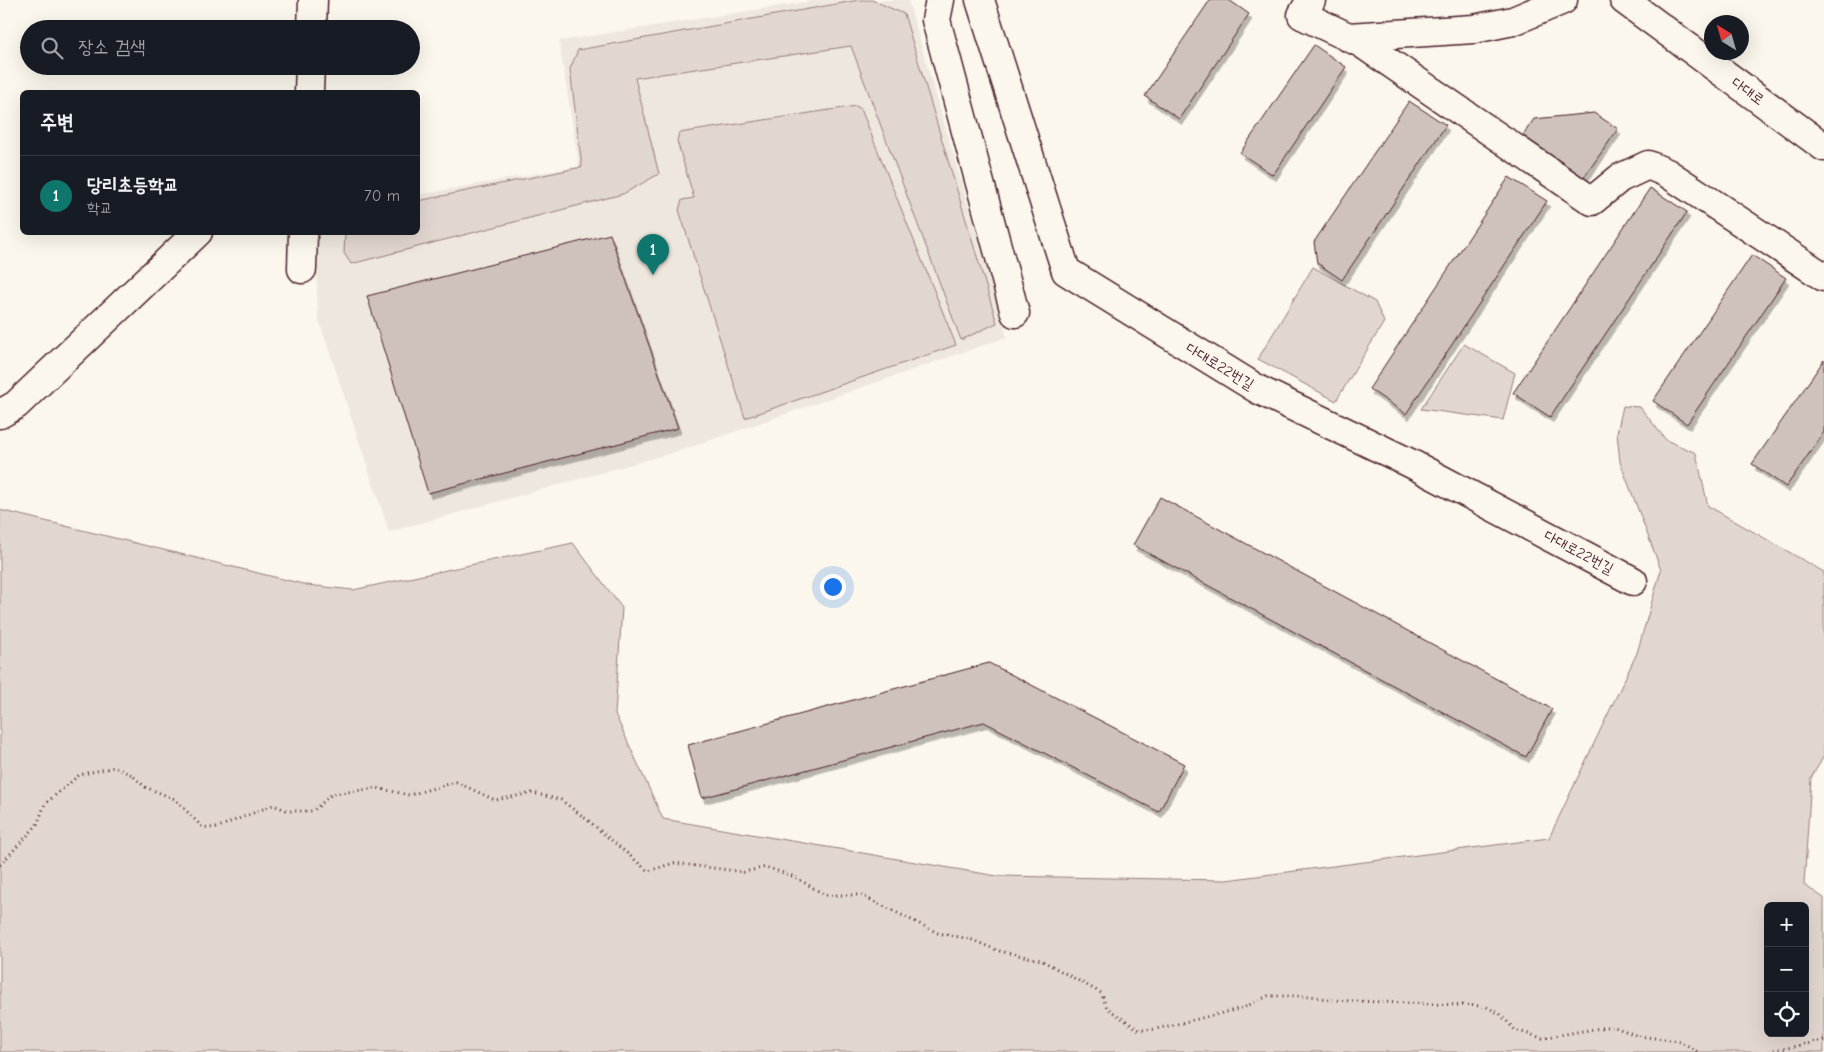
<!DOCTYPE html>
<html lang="ko">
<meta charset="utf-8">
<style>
:root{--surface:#171b24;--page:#242831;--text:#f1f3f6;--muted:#9ea1a6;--line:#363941;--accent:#0f766e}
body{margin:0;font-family:"Comic Neue","Poor Story",sans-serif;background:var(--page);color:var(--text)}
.controls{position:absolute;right:15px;bottom:15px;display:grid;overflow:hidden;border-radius:8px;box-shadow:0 5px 20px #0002}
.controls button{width:45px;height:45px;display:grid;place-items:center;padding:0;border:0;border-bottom:1px solid var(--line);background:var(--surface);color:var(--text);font:25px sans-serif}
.compass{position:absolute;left:1704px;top:15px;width:45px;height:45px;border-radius:50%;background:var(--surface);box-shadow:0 5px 20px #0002;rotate:323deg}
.you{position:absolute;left:832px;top:586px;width:18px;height:18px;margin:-12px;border:4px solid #fff;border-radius:50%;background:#1a73e8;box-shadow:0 0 0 8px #1a73e833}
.badge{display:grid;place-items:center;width:32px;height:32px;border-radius:50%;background:var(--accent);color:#fff;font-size:16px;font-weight:700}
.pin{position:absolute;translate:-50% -41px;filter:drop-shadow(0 1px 2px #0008)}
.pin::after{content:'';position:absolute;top:26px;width:18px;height:15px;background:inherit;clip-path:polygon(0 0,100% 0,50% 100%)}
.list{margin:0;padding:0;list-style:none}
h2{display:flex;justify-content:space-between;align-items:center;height:65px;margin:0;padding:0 20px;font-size:21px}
h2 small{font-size:16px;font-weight:400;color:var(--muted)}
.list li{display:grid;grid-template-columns:32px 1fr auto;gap:15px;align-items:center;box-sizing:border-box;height:80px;padding:0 20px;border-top:1px solid var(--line)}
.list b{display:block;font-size:19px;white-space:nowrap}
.list p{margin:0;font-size:16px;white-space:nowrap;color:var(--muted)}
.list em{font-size:16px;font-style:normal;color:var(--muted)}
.icon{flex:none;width:28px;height:28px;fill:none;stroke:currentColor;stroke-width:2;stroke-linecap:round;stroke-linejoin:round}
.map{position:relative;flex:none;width:1824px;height:1052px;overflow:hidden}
.search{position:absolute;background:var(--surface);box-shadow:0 5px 20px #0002;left:20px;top:20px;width:400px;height:55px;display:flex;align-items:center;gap:12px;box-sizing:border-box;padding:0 18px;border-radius:28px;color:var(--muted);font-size:19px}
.panel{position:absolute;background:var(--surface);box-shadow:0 5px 20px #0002;left:20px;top:90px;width:400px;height:145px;border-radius:8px}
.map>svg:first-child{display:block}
.built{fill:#eee7de}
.green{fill:#e2d7d0;stroke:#967b7e;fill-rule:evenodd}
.building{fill:#cfc2bc;stroke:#4a1f2b;filter:url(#shadow)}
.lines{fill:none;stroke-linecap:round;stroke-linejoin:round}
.minor-casing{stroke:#4a1f2b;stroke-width:31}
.major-casing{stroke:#4a1f2b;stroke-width:31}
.path{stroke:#4a1f2b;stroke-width:3;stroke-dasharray:1 4;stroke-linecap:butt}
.minor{stroke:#fbf7ec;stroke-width:28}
.major{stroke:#fbf7ec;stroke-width:28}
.labels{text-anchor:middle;stroke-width:4.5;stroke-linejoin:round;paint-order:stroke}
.street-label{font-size:15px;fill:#4a1f2b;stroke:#fbf7ec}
</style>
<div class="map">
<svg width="1824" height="1052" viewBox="0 0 1824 1052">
<defs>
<filter id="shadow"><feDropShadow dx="3" dy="5.5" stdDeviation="0" flood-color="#0004"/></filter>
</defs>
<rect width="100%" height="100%" fill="#fbf7ec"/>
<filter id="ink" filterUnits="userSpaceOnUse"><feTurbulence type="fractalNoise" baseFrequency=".02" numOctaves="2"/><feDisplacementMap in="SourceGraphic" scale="10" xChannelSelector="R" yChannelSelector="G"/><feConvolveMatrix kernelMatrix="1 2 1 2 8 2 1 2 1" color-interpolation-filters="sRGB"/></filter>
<g filter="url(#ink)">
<path class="built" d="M 818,0 L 908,0 L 1007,337 L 682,450 L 389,532 L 318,317 L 315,233 L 418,232 L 418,195 L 579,166 L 559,41 Z"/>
<path class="green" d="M 859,0 L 872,0 L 904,14 L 997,323 L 961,340 L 851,46 L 635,78 L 659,174 L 623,194 L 351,264 L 344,253 L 345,233 L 418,232 L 418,201 L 582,167 L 570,69 L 578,50 Z
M 856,106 L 861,109 L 956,345 L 745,418 L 679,210 L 682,200 L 694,198 L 677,141 L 679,133 Z
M 1313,267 L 1375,302 L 1384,322 L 1336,401 L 1258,359 Z
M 1464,344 L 1515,373 L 1503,420 L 1421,409 Z
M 1623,406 L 1640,407 L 1666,440 L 1696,453 L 1708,506 L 1824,572 L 1824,756 L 1811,778 L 1804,885 L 1824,898 L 1824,1052 L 0,1052 L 0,510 L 307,585 L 353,590 L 573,543 L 622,608 L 615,714 L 663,819 L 997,876 L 1226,880 L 1549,838 L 1637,653 L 1661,570 L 1620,462 L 1617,433 ZM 1768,906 L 1805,906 L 1805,1033 L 1768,1033 Z"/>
<path class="building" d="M 1210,0 L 1229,0 L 1249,14 L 1179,119 L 1145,96 Z
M 1314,45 L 1346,67 L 1273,175 L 1240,153 Z
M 1409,101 L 1446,125 L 1342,280 L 1317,263 L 1314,242 Z
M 1594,113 L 1618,129 L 1582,180 L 1521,138 L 1534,119 Z
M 1509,177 L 1547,201 L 1406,414 L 1369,389 Z
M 1650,188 L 1687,212 L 1550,417 L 1513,393 Z
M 610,234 L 678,428 L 428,493 L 367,296 Z
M 1752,255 L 1786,278 L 1687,424 L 1653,401 Z
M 1824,360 L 1824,432 L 1786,487 L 1752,464 Z
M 1160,497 L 1552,709 L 1526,757 L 1133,545 Z
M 989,663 L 1184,764 L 1159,812 L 984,722 L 702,798 L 688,745 Z"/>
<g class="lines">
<g class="minor-casing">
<path id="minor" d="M 940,0 L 936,20 L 1015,313
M 980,0 L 1066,271 L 1259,390 L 1412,464 L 1633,581
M 1311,0 L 1302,15 L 1361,43 L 1592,201 L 1620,178 L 1648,165 L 1667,173 L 1824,277
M 312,29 L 313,0
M 1348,37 L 1474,29 L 1513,21 L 1563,0
M 309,92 L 310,66
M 302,269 L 303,232
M 0,414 L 16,405 L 198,232"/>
</g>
<g class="major-casing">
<path id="major" d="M 1624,0 L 1824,147"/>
</g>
<path class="path" d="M 0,865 L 37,825 L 45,804 L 79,775 L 114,767 L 132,775 L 145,787 L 175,799 L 202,827 L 216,828 L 273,805 L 289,811 L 313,811 L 332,794 L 377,788 L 409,795 L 456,782 L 495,800 L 533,793 L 561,800 L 590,822 L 648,871 L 674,863 L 744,872 L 766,867 L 795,877 L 825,895 L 861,895 L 938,933 L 970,939 L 999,951 L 1041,960 L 1101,993 L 1107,1008 L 1139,1030 L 1156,1029 L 1243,1008 L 1268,996 L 1312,996 L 1330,1000 L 1485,1006 L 1500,1014 L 1515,1030 L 1542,1038 L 1612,1026 L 1638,1036 L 1680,1041 L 1698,1052
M 1769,1052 L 1824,1040"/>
<use href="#minor" class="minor"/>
<use href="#major" class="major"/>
</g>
</g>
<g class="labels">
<g class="street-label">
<text transform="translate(1748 91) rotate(36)" y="5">다대로</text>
<text transform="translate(1220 366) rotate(31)" y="5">다대로22번길</text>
<text transform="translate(1579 552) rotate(28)" y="5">다대로22번길</text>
</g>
</g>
</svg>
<div class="controls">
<button>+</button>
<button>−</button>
<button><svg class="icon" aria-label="locate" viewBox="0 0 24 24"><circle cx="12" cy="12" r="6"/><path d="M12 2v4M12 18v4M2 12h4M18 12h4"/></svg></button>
</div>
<svg class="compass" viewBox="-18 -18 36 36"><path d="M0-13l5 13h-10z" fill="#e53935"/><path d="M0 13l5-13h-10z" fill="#9ea1a6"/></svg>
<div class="you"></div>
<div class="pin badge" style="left:653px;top:275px">1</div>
<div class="search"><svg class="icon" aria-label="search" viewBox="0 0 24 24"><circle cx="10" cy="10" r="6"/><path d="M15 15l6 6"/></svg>장소 검색</div>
<section class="panel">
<h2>주변<small></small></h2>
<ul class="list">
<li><span class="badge">1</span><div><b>당리초등학교</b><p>학교</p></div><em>70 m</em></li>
</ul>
</section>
</div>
